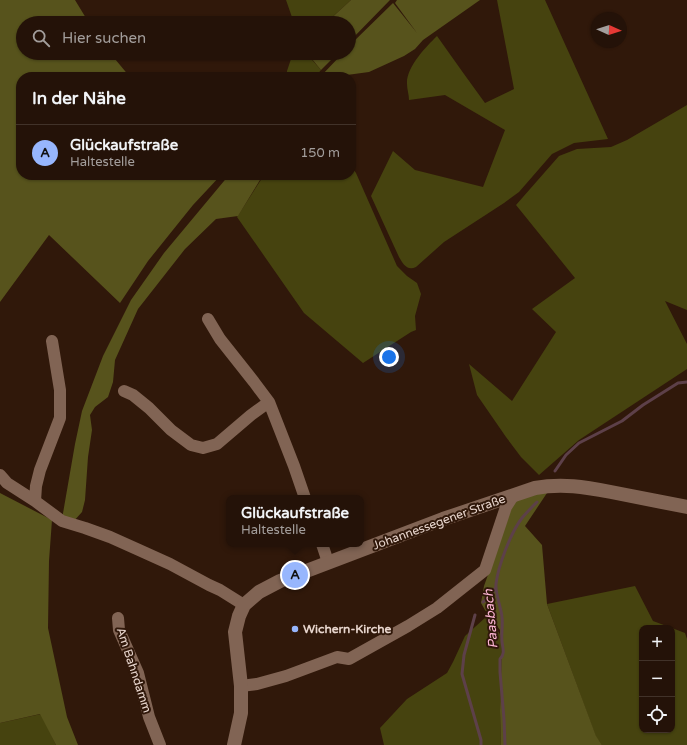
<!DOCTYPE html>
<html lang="de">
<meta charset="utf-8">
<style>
:root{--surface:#241208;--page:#302016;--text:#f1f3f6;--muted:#a39e9c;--line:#413229;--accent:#97b6fd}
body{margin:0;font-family:"Varela Round",sans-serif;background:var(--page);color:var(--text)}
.controls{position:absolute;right:12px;bottom:12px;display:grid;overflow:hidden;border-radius:8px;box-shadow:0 1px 3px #0004}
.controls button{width:36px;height:36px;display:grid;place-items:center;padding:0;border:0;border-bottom:1px solid var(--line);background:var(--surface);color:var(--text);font:20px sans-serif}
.compass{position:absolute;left:591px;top:12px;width:36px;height:36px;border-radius:50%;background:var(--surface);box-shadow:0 1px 3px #0004;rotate:93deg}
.you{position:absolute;left:389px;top:357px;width:14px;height:14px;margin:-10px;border:3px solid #fff;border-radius:50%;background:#1a73e8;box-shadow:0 0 0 6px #1a73e833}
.badge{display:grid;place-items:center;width:26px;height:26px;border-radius:50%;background:var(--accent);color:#111;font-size:13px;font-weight:700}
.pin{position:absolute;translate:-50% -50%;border:2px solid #fff;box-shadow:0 1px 4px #0006}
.popup{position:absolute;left:226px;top:495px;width:138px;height:52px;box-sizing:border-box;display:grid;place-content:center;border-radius:8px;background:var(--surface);filter:drop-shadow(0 1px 3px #0005);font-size:13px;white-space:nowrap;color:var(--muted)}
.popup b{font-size:15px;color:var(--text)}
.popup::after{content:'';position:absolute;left:50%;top:100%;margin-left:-8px;border:8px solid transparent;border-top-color:var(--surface)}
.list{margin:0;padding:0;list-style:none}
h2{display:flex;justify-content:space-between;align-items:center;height:52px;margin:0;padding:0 16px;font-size:17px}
h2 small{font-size:13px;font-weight:400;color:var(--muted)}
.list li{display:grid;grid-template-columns:26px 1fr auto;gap:12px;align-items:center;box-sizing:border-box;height:56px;padding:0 16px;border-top:1px solid var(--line)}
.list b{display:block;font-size:15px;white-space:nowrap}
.list p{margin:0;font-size:13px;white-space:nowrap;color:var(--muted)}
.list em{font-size:13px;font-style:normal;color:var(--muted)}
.icon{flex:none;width:22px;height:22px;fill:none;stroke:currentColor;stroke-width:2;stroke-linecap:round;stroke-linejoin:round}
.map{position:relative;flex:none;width:687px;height:745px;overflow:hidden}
.search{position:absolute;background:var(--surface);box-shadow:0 1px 3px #0004;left:16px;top:16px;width:340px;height:44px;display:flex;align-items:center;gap:10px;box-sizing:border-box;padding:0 14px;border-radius:22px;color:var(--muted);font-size:15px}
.panel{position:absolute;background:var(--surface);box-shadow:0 1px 3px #0004;left:16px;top:72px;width:340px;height:108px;border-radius:16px}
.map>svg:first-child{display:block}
.green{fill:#46430f}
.forest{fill:#57531c}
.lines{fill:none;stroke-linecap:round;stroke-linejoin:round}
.stream{stroke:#5d4049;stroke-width:3}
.minor{stroke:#816454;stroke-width:12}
.tertiary{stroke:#816454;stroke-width:14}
.poi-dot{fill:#97b6fd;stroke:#30180a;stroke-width:1.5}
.labels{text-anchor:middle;stroke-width:4;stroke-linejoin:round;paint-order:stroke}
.street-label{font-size:12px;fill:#e8d6ce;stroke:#30180a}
.poi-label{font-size:12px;font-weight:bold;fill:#e8d6ce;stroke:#30180a;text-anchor:start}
.water-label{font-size:13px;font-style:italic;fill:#feb5d5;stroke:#30180a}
</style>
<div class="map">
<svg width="687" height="745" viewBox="0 0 687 745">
<rect width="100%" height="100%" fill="#30180a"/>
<path class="green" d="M 286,0 L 351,0 L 326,23 L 294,23 Z
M 497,0 L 545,0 L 608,139 L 574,143 L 552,154 L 519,192 L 504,203 L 444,242 L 416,267 C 407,271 403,264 399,257 L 371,196 L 393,151 L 415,170 L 483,187 L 505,130 L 445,95 L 409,100 C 409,95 407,89 407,84 C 406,67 426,47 437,36 L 464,74 L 485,103 L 514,89 Z
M 293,53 L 306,53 L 321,70 L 315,77 L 287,77 L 287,71 Z
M 687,105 L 687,310 L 665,301 L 687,344 L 687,369 L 579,440 L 539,475 L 521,457 L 506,437 L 477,395 L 469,364 L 512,401 L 556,332 L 532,309 L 575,278 L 516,205 L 559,156 L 577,149 L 611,147 L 627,140 Z
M 351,166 L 356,173 L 397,266 L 407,276 L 417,283 L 421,294 L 415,316 L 416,330 L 411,332 L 363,363 L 304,313 L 237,217 L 264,175 L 351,175 Z
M 635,586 L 653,621 L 672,628 L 642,628 L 642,730 L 672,730 L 672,628 L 685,633 L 687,639 L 687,745 L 602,745 L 596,737 L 547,604 Z
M 486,617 L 500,634 L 502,645 L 500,711 L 501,745 L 384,745 L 380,728 L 407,699 L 447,673 L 453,662 L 465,636 Z
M 41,714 L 56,745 L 0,745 L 0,723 Z"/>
<path class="forest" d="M 0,0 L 75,0 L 89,23 L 23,23 L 23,53 L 110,53 L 130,77 L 21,77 L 21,175 L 221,175 L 193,205 L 148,261 L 120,303 L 49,235 L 0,302 Z
M 351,0 L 390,0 L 349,42 L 349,23 L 326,23 Z
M 397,0 L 480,0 L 423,40 L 415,49 L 404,56 L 369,72 L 332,77 L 320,77 L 343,53 L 349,53 L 349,46 L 393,3 L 417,33 L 395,3 Z
M 307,53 L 338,53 L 321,70 Z
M 229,175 L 263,175 L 238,216 L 216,219 L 185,249 L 138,309 L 115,360 L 113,382 L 108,397 L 95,407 L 90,415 L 92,430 L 88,457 L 85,500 L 82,512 L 73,522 L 62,519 L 75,444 L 82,411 L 103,356 L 131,300 L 164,253 Z
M 535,490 L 547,493 L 525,526 L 542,545 L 547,604 L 596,736 L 602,745 L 501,745 L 500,711 L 502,645 L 500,634 L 500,630 L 485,610 L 481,603 L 484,586 L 514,501 Z
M 0,493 L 52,520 L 49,561 L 48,628 L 67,717 L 78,745 L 56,745 L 40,714 L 0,723 Z"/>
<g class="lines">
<path class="stream" d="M 555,471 L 566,455 L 579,443 L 622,421 L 643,405 L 678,383 L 687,382
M 483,602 L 490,596 L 496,587
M 475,615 L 464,655 L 462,674 L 481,740 L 481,745
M 505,745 L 504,719 L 500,672 L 500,659 C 505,654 503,649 502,642 C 501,634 503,625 502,617 C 501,607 495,593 496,584 C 498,566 511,532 522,518 C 527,512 532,507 537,502"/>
<path class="minor" d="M 208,319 L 220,339 L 254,382 L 269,402 L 294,466 L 305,498
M 52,341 L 60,390 L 60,418 L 40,470 L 36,486 L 35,501 L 62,521 L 85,528 L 110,537 L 139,550 L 170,564 L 209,585 L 220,590 L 244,605
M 124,391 L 133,395 L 149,408 L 171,430 L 191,445 L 203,448 L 217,444 L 251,415 L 269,402
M 0,475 L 7,483 L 35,501
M 322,544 L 328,562
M 118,618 L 119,630 L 138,673 L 149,717 L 160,745
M 241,686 L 257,684 L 286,676 L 337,657 L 349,659 L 408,626 L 437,608 L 485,570 L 506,507 L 513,496"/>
<path class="tertiary" d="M 234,745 L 241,713 L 241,686 L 235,632 L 239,616 L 244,605 L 259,592 L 280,581 L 443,519 L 535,488 C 562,483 585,487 611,492 C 637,497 662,502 687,507"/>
</g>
<circle class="poi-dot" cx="295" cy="629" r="4"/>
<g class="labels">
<g class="street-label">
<text transform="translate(439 522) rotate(-20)" y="4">Johannessegener Straße</text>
<text transform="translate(134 670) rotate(72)" y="4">Am Bahndamm</text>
</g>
<g class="poi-label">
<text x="303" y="633">Wichern-Kirche</text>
</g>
<g class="water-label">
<text transform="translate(490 619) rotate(-95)" y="5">Paasbach</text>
</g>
</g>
</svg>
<div class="controls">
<button>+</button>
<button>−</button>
<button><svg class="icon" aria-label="locate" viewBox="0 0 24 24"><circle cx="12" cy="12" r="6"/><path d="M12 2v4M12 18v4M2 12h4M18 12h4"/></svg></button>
</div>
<svg class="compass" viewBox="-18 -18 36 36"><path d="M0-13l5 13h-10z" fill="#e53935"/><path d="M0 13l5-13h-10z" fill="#a39e9c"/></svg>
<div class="you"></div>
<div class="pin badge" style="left:295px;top:575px">A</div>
<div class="popup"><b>Glückaufstraße</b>Haltestelle</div>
<div class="search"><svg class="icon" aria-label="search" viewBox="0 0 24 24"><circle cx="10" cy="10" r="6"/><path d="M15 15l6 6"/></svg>Hier suchen</div>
<section class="panel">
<h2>In der Nähe<small></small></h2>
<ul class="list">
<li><span class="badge">A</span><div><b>Glückaufstraße</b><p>Haltestelle</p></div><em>150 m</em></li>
</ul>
</section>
</div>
